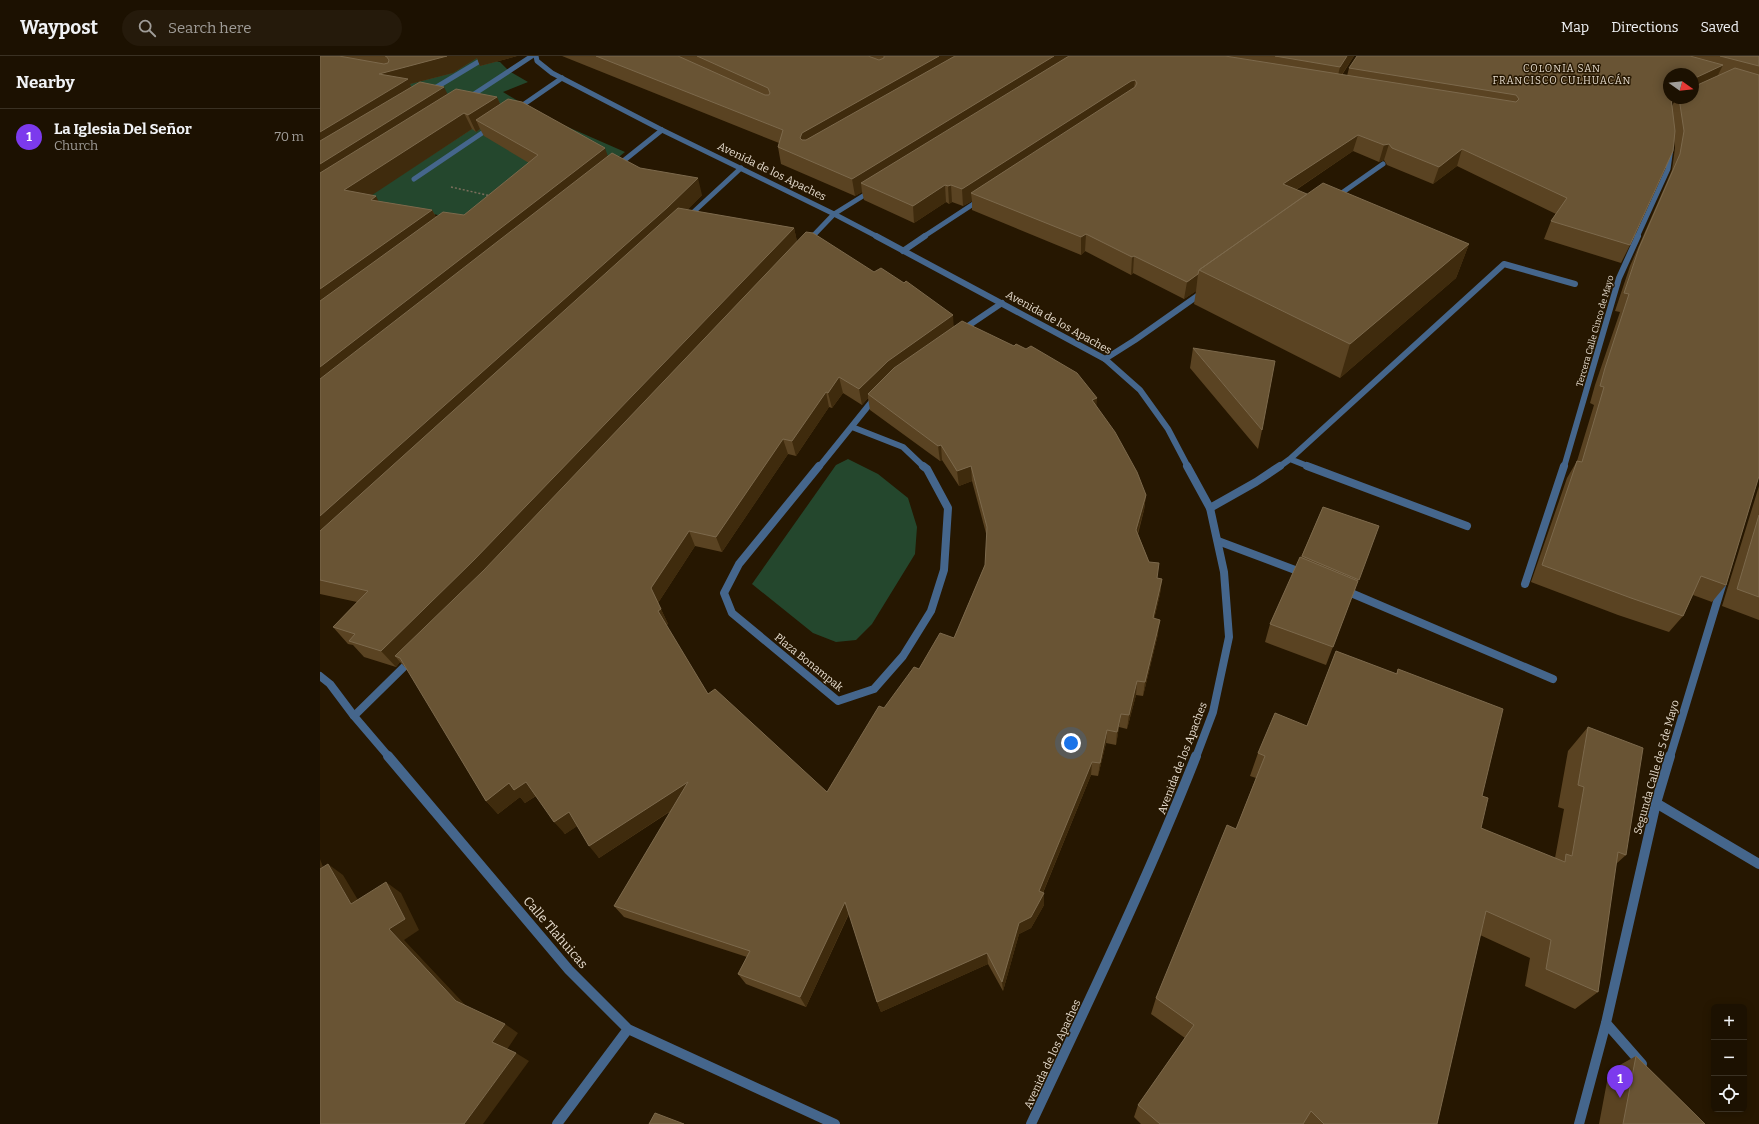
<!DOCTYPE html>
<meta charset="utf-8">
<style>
:root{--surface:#1c1101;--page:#251a0b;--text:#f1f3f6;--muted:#a09d99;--line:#3a3123;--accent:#7c3aed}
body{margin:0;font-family:Bitter,serif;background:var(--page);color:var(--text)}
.controls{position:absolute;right:12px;bottom:12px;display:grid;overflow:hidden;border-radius:6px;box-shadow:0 2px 10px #0003}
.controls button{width:36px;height:36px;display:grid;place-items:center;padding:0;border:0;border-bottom:1px solid var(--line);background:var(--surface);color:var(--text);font:20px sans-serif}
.compass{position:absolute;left:1343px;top:12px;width:36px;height:36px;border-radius:50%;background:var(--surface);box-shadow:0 2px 10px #0003;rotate:105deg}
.you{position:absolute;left:751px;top:687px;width:14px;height:14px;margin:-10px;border:3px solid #fff;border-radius:50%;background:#1a73e8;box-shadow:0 0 0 6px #1a73e833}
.badge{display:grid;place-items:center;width:26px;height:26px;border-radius:50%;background:var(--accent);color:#fff;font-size:13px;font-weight:700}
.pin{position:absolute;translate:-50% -33px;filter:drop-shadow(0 1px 2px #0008)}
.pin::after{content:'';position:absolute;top:21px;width:14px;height:12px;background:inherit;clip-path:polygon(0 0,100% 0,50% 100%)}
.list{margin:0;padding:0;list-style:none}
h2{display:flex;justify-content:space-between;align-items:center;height:52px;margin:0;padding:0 16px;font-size:17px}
h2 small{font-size:13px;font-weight:400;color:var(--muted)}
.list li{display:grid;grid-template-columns:26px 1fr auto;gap:12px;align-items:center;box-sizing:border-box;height:56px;padding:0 16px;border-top:1px solid var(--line)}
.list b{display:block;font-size:15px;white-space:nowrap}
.list p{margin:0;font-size:13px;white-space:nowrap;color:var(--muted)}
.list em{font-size:13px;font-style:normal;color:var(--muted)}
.icon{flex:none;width:22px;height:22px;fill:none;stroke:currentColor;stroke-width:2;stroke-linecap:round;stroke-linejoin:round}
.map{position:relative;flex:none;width:1439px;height:1068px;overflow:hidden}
header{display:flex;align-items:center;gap:24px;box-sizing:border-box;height:56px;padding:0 20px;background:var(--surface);border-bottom:1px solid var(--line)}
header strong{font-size:19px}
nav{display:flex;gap:22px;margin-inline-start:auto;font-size:14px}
.search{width:280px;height:36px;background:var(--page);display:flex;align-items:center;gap:10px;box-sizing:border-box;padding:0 14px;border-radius:22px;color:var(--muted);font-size:15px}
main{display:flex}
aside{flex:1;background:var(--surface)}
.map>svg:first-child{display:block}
.green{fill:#24472d}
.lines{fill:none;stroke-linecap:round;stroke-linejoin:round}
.path{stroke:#7b6e5c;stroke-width:1.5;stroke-dasharray:2 2;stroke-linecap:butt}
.service-far3{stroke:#45668c;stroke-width:5}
.service-far2{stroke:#45668c;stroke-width:6}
.service-far1{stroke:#45668c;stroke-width:8}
.service{stroke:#45668c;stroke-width:10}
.pedestrian-far2{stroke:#45668c;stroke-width:5}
.pedestrian-far1{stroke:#45668c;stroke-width:6}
.pedestrian{stroke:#45668c;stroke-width:8}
.minor-far3{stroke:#45668c;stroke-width:5}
.minor-far2{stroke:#45668c;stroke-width:6}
.minor-far1{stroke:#45668c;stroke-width:8}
.minor{stroke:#45668c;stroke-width:10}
.tertiary-far3{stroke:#45668c;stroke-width:5}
.tertiary-far2{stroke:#45668c;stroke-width:6}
.tertiary-far1{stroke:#45668c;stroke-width:8}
.tertiary{stroke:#45668c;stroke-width:10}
.wall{fill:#5a4322;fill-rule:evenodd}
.shaded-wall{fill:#3f2b0d}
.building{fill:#695434;stroke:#7c694c}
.labels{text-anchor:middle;stroke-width:3;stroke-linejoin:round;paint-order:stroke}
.far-street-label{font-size:9px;fill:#e6dcce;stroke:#261701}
.far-neighbourhood-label{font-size:10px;letter-spacing:1px;fill:#e6dcce;stroke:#261701}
.street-label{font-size:11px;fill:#e6dcce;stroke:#261701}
.near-street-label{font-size:13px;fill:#e6dcce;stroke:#261701}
</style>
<header>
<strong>Waypost</strong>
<div class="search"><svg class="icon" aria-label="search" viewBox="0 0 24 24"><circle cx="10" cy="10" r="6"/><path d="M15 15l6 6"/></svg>Search here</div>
<nav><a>Map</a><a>Directions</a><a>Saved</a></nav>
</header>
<main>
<aside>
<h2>Nearby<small></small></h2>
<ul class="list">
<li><span class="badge">1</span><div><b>La Iglesia Del Señor</b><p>Church</p></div><em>70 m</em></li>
</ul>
</aside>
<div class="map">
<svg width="1439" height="1068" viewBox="0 0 1439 1068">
<rect width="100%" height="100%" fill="#261701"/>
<path class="green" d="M 145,0 L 180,6 L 189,15 L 208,26 L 183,36 L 225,61 L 305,96 L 231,155 L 157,168 L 0,132 L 0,67 Z
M 528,403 L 558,418 L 588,442 L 597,471 L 595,498 L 552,568 L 536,584 L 516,586 L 493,577 L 432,528 L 516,409 Z"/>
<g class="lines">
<path class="path" d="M 131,131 L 171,140"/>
<path class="service-far3" d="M 148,42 L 212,0
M 1016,141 L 1063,108
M 603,181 L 661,143"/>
<path class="service-far2" d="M 583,195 L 605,180
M 785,303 L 815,284 L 883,236
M 970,403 L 990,411
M 959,411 L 970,403 L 1184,208 L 1255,228"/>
<path class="service-far1" d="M 987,410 L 1147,470
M 890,452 L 936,426 L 960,410
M 898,485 L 983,517
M 1024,534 L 1233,623"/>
<path class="service" d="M 1336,747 L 1439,808"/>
<path class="pedestrian-far2" d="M 110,35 L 168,0
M 197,53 L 242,22
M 297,110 L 342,74
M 94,123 L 171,71
M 367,162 L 421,112
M 492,181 L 514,158"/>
<path class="pedestrian-far1" d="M 488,186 L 493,180"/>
<path class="pedestrian" d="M 34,660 L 92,603"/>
<path class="minor-far3" d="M 514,158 L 551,135
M 1317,181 L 1348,113 L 1351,92"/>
<path class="minor-far2" d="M 642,274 L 682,247
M 532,371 L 583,391 L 604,411
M 499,411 L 557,339
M 1244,411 L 1299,222 L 1318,180"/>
<path class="minor-far1" d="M 499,410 L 419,508 L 404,537 L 412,557 L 518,645 L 554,633 L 583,600 L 611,555 L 624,514 L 628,452 L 607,413 L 603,410
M 1205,528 L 1244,410
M 0,620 L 10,628 L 34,660 L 69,701
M 1350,701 L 1403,526"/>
<path class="minor" d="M 68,700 L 249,914 L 308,973 L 515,1068
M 1286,967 L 1322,1008
M 237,1068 L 308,973
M 1259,1068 L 1286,967 L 1336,747 L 1350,700"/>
<path class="tertiary-far3" d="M 216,0 L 217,5 L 232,17 L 342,74 L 514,158 L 558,181"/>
<path class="tertiary-far2" d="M 556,180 L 785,303 L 820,334 L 848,373 L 868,411"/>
<path class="tertiary-far1" d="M 867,410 L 890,452 L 904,516 L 909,581 L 893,656 L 876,701"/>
<path class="tertiary" d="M 711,1068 C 768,946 827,825 876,700"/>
</g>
<path class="wall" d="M 0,0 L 197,0 L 160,10 L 157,2 L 133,17 L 90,28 L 91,31 L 128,38 L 177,41 L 180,48 L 288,100 L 320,112 L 382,139 L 367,154 L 474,172 L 477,186 L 634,270 L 777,351 L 826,439 L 824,454 L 818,478 L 829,506 L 837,522 L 842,523 L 840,538 L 834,563 L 838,578 L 823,640 L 816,639 L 807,673 L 799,671 L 796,689 L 786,687 L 778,720 L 771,719 L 723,837 L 724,849 L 711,872 L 699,878 L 683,935 L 668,908 L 561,956 L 557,946 L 529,858 L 486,951 L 426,928 L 418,918 L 427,901 L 304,861 L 294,850 L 351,755 L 279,802 L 257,770 L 245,778 L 216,740 L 205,747 L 200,741 L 178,758 L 166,745 L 88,614 L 80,606 L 76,611 L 44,601 L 33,589 L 28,588 L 13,571 L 37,546 L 0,538 ZM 152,73 L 156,76 L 160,73 L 164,80 L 209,107 L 144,159 L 116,161 L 112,154 L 58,145 L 51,139 ZM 523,337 L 542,349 L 548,342 L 550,354 L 620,405 L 622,404 L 639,430 L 652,425 L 667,481 L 665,509 L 634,582 L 599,613 L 564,652 L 507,736 L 388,638 L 346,569 L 348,568 L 338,547 L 375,490 L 402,496 L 468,398 L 476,400 L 509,351 L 512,352 Z
M 242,0 L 1034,0 L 1022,19 L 1027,20 L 1029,12 L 1037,0 L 1439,0 L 1439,420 L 1406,529 L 1392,546 L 1373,539 L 1363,560 L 1349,576 L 1298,559 L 1211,526 L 1247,422 L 1257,405 L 1274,349 L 1270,347 L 1275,329 L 1300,256 L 1295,255 L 1310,210 L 1352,114 L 1355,92 L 1354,85 L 1310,189 L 1301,207 L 1224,183 L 1231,165 L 1236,158 L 1137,110 L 1113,128 L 1067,109 L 1064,104 L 1059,106 L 1033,95 L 976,134 L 987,138 L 1149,188 L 1136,222 L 1020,322 L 874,248 L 876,235 L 864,243 L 813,217 L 811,219 L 765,195 L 761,199 L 652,154 L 652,145 L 643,150 L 632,146 L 629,148 L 626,146 L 594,167 L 544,144 L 542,136 L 535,140 L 461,108 L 458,91 L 459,87 ZM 1349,18 L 1373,42 L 1349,42 ZM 1355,44 L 1352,50 L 1352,46 Z
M 873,292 L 942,374 L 938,393 L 870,312 Z
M 1439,430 L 1439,564 L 1402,550 Z
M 1003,451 L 1059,470 L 1006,609 L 945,586 L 950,568 L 981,501 Z
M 1016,595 L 1076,618 L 1078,613 L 1162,740 L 1161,772 L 1235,802 L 1244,753 L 1238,751 L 1248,695 L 1268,671 L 1306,799 L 1296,808 L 1278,936 L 1255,953 L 1205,930 L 1210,902 L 1160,879 L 1117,1068 L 821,1068 L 814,1061 L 818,1049 L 865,982 L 831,958 L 836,942 L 916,773 L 936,722 L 930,720 L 938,697 L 987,669 Z
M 1316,1000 L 1385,1068 L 1279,1068 L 1289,1015 Z"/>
<path class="shaded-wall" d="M 127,0 L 197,0 L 160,10 L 157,2 L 133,17 L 90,28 L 96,40 L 0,99 L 0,76 L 59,18 Z
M 619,0 L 648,0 L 483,99 L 480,82 L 482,77 Z
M 734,0 L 759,0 L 541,127 L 542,136 L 535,140 L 532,123 Z
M 1027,0 L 1034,0 L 1016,27 L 1020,11 Z
M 1403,9 L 1395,25 L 1373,36 L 1373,23 Z
M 815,24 L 813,40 L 651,137 L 652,145 L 643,150 L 642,133 L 811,25 Z
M 124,31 L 132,47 L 0,131 L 0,108 Z
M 177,41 L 184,57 L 156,64 L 160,73 L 156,76 L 148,59 Z
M 1349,42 L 1356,42 L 1355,44 L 1342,50 Z
M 144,57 L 152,73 L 34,151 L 24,134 Z
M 1038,79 L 1033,95 L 959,145 L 963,128 Z
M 1069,88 L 1064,104 L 1059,106 L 1064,89 Z
M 285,92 L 291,109 L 0,339 L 0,311 Z
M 1142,93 L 1137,110 L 1113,128 L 1119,111 Z
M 378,122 L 382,139 L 354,168 L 0,491 L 0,460 Z
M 625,129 L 626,146 L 594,167 L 593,150 Z
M 631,129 L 632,146 L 629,148 L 628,130 Z
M 56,140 L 65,158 L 51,144 Z
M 112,154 L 121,171 L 0,259 L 0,233 Z
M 474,172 L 478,189 L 80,602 L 75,600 L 80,606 L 76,611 L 61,595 Z
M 766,178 L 765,195 L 761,199 L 761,181 Z
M 1149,188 L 1136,222 L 1020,322 L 1030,288 Z
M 814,200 L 813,217 L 811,219 L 812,201 Z
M 878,218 L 876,235 L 864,243 L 867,226 Z
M 633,259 L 634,275 L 548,338 L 548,342 L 542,349 L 539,333 L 568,305 Z
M 519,321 L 523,337 L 512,352 L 508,337 Z
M 506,336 L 509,351 L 476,400 L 472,385 Z
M 777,342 L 776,358 L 772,344 Z
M 463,383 L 468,398 L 402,496 L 396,481 Z
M 621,389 L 622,404 L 620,405 L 618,390 Z
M 651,410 L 652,425 L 639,430 L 637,415 Z
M 826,439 L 824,454 L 814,489 L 816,474 Z
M 369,475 L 375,490 L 338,547 L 331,532 Z
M 842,523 L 840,538 L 831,577 L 833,562 Z
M 341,553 L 348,568 L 345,569 L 338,555 Z
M 840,564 L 838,578 L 823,640 L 825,626 Z
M 817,625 L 816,639 L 807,673 L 809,659 Z
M 801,658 L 799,671 L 796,689 L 797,676 Z
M 787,674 L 786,687 L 778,720 L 780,707 Z
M 772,706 L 771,719 L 719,846 L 719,835 Z
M 206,726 L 217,739 L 205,747 L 200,741 L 178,758 L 166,745 L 189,727 Z
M 368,726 L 376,738 L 279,802 L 269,790 Z
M 249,756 L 259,769 L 245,778 L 234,766 Z
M 0,803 L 10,829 L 0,822 Z
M 8,808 L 23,819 L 47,859 L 31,848 Z
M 66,826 L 81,837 L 99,874 L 84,884 L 150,954 L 136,945 L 69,873 Z
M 724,837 L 724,849 L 711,872 L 699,878 L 683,935 L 682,926 L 699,867 Z
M 525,846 L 529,857 L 486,951 L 480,941 Z
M 667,897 L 668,908 L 561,956 L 557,946 Z
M 185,968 L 198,977 L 186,995 L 172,986 Z
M 196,997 L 209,1005 L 163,1068 L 144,1068 Z"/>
<path class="building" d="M 0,0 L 19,0 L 64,8 L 68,7 L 69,4 L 66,0 L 65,0 L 127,0 L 59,18 L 88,23 L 0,76 Z
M 276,0 L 358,0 L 445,39 L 449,39 L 450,37 L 448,32 L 377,0 L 548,0 L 559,4 L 564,2 L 564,0 L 619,0 L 482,77 L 480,82 L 482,84 L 486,84 L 635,0 L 734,0 L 532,123 L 458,91 L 463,74 Z
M 749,0 L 905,0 L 1196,46 L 1199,43 L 1196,39 L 1029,12 L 1037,0 L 1370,0 L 1403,9 L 1373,23 L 1373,18 L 1349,18 L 1349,42 L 1351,42 L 1355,75 L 1353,95 L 1310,189 L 1231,165 L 1247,142 L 1142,93 L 1119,111 L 1072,92 L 1069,88 L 1064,89 L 1038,79 L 963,128 L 987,138 L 879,214 L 878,218 L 867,226 L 814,200 L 812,201 L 766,178 L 761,181 L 651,137 L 815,31 L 817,27 L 815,24 L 811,25 L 642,133 L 631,129 L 628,130 L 625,129 L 593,150 L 541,127 Z
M 955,0 L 1027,0 L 1020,11 Z
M 1400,0 L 1439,0 L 1439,10 Z
M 1415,12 L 1439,19 L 1439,420 L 1406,529 L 1381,520 L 1363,560 L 1311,542 L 1222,509 L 1257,405 L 1262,406 L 1284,331 L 1280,330 L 1285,312 L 1309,238 L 1304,237 L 1319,192 L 1360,98 L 1364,75 L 1359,42 L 1373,42 L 1373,31 Z
M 100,26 L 124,31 L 0,108 L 0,85 Z
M 136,33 L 177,41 L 148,59 L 144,57 L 24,134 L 56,140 L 51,144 L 112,154 L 0,233 L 0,117 Z
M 188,43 L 202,46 L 285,92 L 0,311 L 0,245 L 123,156 L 144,159 L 218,99 L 156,64 Z
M 292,97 L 320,112 L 378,122 L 348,151 L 0,460 L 0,323 Z
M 1003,127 L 1149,188 L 1030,288 L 879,214 Z
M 358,152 L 474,172 L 154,504 L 61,595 L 29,585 L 35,578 L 13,571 L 48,535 L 0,524 L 0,475 Z
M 486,176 L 493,177 L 554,216 L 561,212 L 584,227 L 586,225 L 633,259 L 568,305 L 539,333 L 519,321 L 508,337 L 506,336 L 472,385 L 463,383 L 396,481 L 369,475 L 331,532 L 341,553 L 338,555 L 388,638 L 395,633 L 507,736 L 559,650 L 564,652 L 594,611 L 599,613 L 620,577 L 634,582 L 665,509 L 667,471 L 651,410 L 637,415 L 621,389 L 618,390 L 548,338 L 574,312 L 642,265 L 694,290 L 696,288 L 706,293 L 711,290 L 757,317 L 777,342 L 772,344 L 795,376 L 817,416 L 826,439 L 816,474 L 829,506 L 839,507 L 837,522 L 842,523 L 833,562 L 840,564 L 825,626 L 817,625 L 809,659 L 801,658 L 797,676 L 787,674 L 780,707 L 772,706 L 719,835 L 724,837 L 711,861 L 699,867 L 682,926 L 667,897 L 557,946 L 525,846 L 480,941 L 418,918 L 430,895 L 294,850 L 368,726 L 269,790 L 249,756 L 234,766 L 206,726 L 194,734 L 189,727 L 166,745 L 80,602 L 75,600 L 164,514 Z
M 873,292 L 955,305 L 942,374 Z
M 1003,451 L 1059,470 L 1039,524 L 982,500 Z
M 1439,459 L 1439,541 L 1417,533 Z
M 980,501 L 1038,525 L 1013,591 L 950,568 Z
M 1016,595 L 1077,618 L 1078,613 L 1183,653 L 1162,740 L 1168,742 L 1161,772 L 1245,806 L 1246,798 L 1252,800 L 1264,731 L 1258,729 L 1268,671 L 1323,692 L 1306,799 L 1298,796 L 1278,936 L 1226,913 L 1231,884 L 1166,855 L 1117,1068 L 1004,1068 L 991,1055 L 983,1068 L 840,1068 L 818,1049 L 874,969 L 836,942 L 907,769 L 916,773 L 945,700 L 938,697 L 955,657 L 987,670 Z
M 8,808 L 31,848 L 66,826 L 85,863 L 69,873 L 136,945 L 185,968 L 172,986 L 196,997 L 144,1068 L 0,1068 L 0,813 Z
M 1316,1000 L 1385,1068 L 1303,1068 Z
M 335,1057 L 364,1068 L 329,1068 Z"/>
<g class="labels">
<g class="far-street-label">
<text transform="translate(1275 275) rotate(-74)" y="3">Tercera Calle Cinco de Mayo</text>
</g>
<g class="far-neighbourhood-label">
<text x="1242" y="16">COLONIA SAN<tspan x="1242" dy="12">FRANCISCO CULHUACÁN</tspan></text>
</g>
<g class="street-label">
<text transform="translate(452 115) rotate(26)" y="4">Avenida de los Apaches</text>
<text transform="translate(739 266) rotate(29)" y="4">Avenida de los Apaches</text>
<text transform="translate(489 606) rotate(39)" y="4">Plaza Bonampak</text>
<text transform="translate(862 702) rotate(-69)" y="4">Avenida de los Apaches</text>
<text transform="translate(1336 711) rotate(-74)" y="4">Segunda Calle de 5 de Mayo</text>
<text transform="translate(732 998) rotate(-65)" y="4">Avenida de los Apaches</text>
</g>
<g class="near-street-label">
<text transform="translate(236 876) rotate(49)" y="5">Calle Tlahuicas</text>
</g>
</g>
</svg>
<div class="controls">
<button>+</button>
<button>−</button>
<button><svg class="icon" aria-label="locate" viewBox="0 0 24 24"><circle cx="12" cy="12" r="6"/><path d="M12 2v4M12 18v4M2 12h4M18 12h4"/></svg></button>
</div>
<svg class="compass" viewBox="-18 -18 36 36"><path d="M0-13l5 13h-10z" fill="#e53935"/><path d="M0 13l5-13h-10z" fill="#a09d99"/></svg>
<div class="you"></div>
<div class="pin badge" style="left:1300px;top:1042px">1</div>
</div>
</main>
